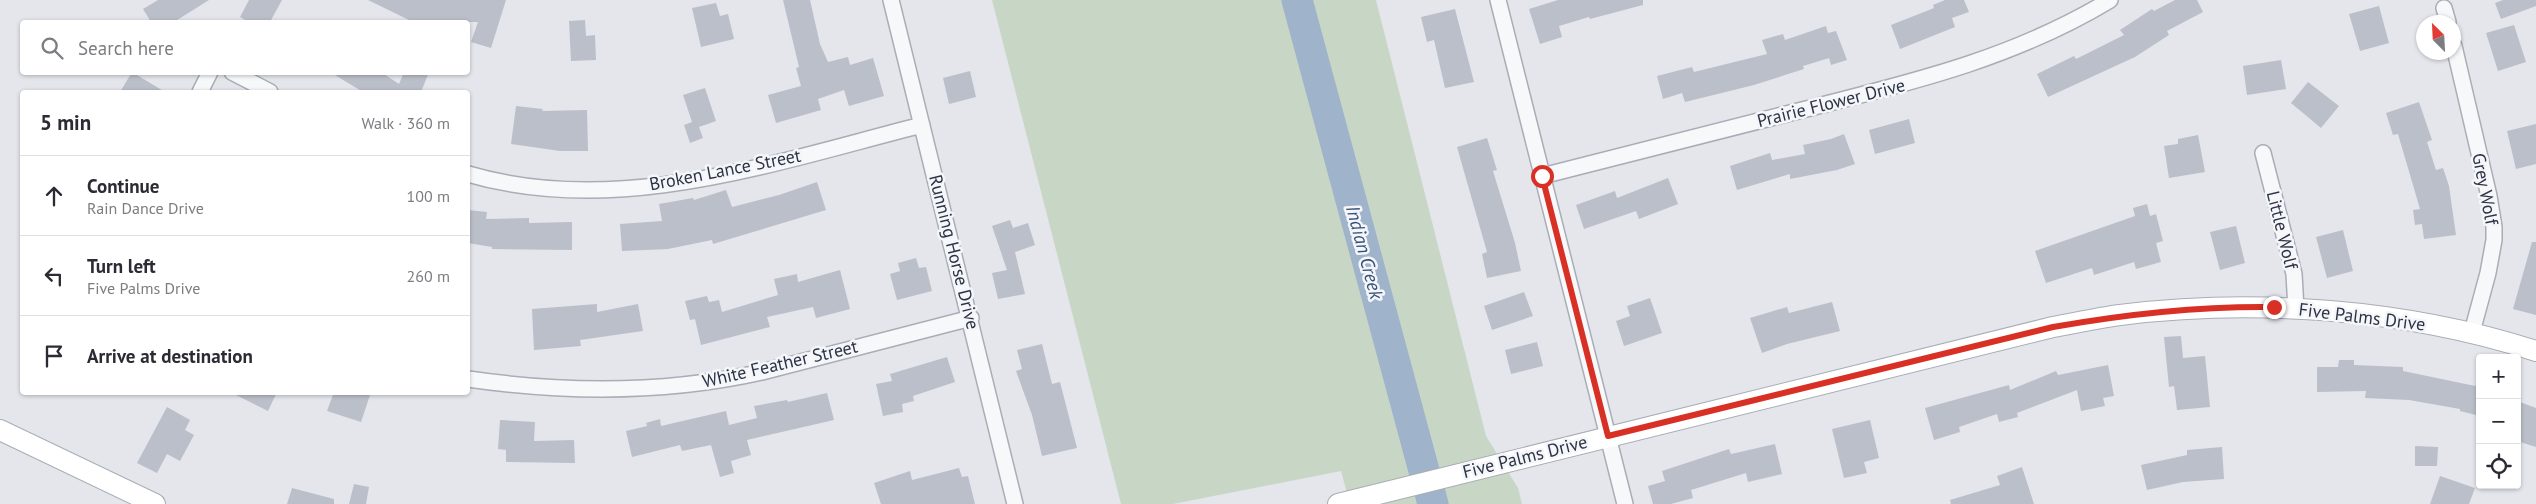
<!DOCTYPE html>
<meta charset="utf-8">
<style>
:root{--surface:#fff;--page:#f7f7f7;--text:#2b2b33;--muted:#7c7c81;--line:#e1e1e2}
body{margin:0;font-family:"PT Sans",sans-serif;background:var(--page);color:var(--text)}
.controls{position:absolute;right:15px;bottom:15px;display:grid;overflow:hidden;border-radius:5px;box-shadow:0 1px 4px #0004}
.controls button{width:45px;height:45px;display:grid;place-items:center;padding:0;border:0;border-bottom:1px solid var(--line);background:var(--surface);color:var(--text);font:25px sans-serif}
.compass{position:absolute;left:2416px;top:15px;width:45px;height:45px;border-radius:50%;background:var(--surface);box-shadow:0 1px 4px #0004;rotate:336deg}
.stop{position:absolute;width:15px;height:15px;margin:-11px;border:4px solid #d93025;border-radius:50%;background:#fff}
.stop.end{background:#d93025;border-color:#fff;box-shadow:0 1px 5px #0008}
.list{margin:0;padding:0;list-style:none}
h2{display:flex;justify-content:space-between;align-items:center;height:65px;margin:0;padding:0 20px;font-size:21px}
h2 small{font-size:16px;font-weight:400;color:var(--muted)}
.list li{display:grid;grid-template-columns:32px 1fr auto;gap:15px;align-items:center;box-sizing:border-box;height:80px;padding:0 20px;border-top:1px solid var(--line)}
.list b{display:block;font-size:19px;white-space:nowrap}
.list p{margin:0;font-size:16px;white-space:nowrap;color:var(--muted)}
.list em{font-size:16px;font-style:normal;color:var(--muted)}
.icon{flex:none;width:28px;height:28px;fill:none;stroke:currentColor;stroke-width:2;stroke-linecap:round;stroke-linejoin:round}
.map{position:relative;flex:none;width:2536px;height:504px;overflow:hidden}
.search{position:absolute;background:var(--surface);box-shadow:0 1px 4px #0004;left:20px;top:20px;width:450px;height:55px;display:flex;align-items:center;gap:12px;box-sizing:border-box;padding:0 18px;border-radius:5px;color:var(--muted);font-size:19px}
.panel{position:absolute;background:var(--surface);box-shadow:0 1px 4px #0004;left:20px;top:90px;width:450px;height:305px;border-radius:5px}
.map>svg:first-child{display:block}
.green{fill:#c8d6c5}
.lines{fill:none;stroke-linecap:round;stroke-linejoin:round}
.river{stroke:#9fb3cb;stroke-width:31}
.building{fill:#bbbfc9}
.street-casing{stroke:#a9adb6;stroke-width:18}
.secondary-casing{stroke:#a9adb6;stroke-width:22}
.street{stroke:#f7f8fa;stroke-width:15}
.secondary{stroke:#fff;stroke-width:20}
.route{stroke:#d93025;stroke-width:6}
.labels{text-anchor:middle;stroke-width:5;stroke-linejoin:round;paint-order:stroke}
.street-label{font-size:18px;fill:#2b3344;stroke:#f4f6f9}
.water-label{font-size:19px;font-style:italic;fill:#355079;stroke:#f4f6f9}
</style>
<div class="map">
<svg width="2536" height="504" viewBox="0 0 2536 504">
<rect width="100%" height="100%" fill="#e4e6ec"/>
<path class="green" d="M 992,0 L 1376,0 L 1486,436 L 1518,488 L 1522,504 L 1350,504 L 1341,471 L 1173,504 L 1121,504 Z"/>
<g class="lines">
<path class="river" d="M 1297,0 L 1433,504"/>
</g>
<path class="building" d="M 158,0 L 209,0 L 174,22 L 151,22 L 143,9 Z
M 249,0 L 282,0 L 270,22 L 249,22 L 240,17 Z
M 368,0 L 506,0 L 491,48 L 471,42 L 478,22 L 413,22 Z
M 783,0 L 810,0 L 820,44 L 828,62 L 848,57 L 850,65 L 873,58 L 884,96 L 849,106 L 844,90 L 818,99 L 821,110 L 776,123 L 768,95 L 801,86 L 796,68 L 799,67 Z
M 1558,0 L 1643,0 L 1643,5 L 1590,19 L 1589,17 L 1559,26 L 1562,37 L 1540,44 L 1529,9 Z
M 1945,0 L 1964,0 L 1969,12 L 1952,18 L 1955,27 L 1900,49 L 1891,25 L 1934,8 L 1933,5 Z
M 2175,0 L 2197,0 L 2203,12 L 2167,31 L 2169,35 L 2135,57 L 2048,97 L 2037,74 L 2074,56 L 2076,59 L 2124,35 L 2120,30 L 2152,9 L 2154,11 Z
M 2503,0 L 2536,0 L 2536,6 L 2501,19 L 2495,3 Z
M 716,3 L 720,16 L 728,14 L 734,39 L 701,47 L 692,8 Z
M 2379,6 L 2389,43 L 2360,51 L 2349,14 Z
M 1455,9 L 1474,82 L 1445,88 L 1434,40 L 1427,42 L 1421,17 Z
M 585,20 L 586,36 L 595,35 L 596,60 L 571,61 L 569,21 Z
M 2514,25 L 2526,62 L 2498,71 L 2486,33 Z
M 1826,26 L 1828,33 L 1836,31 L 1847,60 L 1831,65 L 1829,58 L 1803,66 L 1804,69 L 1754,85 L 1685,102 L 1682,93 L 1663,99 L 1657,76 L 1692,67 L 1694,72 L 1767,54 L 1762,40 L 1783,34 L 1785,40 Z
M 2281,60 L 2286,89 L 2247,95 L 2243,66 Z
M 970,71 L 976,97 L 949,104 L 943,78 Z
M 132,72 L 165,92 L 120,92 Z
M 330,72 L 381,72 L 399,84 L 404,72 L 429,72 L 421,92 L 363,92 Z
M 2308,82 L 2339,106 L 2321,128 L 2291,103 Z
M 705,88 L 716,121 L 699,127 L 703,138 L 690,143 L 684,125 L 692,122 L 683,95 Z
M 2419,102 L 2432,140 L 2427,142 L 2436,170 L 2443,168 L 2449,186 L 2456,235 L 2424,239 L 2422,224 L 2415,225 L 2413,210 L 2420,209 L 2398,134 L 2393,135 L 2386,113 Z
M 516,106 L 543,109 L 542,111 L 587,110 L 588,151 L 560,151 L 511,144 Z
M 1909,119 L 1915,143 L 1875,154 L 1869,130 Z
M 2536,124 L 2536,164 L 2516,169 L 2507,131 Z
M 1844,134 L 1855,164 L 1837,170 L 1790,179 L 1790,174 L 1737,190 L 1730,166 L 1770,153 L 1772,160 L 1805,154 L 1803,145 L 1831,139 Z
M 2198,135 L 2205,172 L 2169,178 L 2164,146 L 2178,144 L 2178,139 Z
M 1487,138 L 1497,170 L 1493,171 L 1515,243 L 1521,271 L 1487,278 L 1482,254 L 1487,252 L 1457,147 Z
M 1668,178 L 1678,204 L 1639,219 L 1636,211 L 1584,229 L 1576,205 L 1615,191 L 1617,198 Z
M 817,182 L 826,210 L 713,244 L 712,240 L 668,249 L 622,251 L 620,224 L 662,221 L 659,204 L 693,198 L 694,200 L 726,190 L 732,207 L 779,195 Z
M 2147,204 L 2150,216 L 2156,214 L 2163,241 L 2156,243 L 2161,262 L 2136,269 L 2134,262 L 2094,275 L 2092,268 L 2046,283 L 2035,251 L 2135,216 L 2133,208 Z
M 468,210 L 487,212 L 486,219 L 529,218 L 529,223 L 572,222 L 572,250 L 492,249 L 492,247 L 468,243 Z
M 1010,220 L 1013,228 L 1028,223 L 1035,245 L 1015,252 L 1025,294 L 998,299 L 992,273 L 1007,270 L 992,226 Z
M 2236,226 L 2245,263 L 2220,270 L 2210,232 Z
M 2343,230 L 2353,271 L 2327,278 L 2316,237 Z
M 2532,242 L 2536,242 L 2536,315 L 2513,309 Z
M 916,258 L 919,268 L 926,267 L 932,291 L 897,300 L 890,274 L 900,271 L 898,263 Z
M 840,270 L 850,309 L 816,318 L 813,307 L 767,317 L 770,327 L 701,345 L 695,319 L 690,320 L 685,301 L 707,296 L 709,302 L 719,300 L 722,312 L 778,295 L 774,279 L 797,274 L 798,282 Z
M 1524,292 L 1533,316 L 1492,330 L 1484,306 Z
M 1650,298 L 1662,333 L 1624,346 L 1616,321 L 1630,316 L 1627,306 Z
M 1832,302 L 1840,331 L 1787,344 L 1762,353 L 1750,318 L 1787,307 L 1789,313 Z
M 597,304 L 597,312 L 638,304 L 643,331 L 580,340 L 581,346 L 534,350 L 532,309 Z
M 2181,336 L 2183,358 L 2205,356 L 2210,407 L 2177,410 L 2174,386 L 2169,387 L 2164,337 Z
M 1537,342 L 1543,366 L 1511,374 L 1505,350 Z
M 1042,344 L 1052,384 L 1060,382 L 1077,448 L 1042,456 L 1032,415 L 1016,371 L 1022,369 L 1017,350 Z
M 947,357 L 955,382 L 913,396 L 914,401 L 902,404 L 903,412 L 883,416 L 876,384 L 892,381 L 890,374 Z
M 2339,360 L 2354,360 L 2354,365 L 2403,367 L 2403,371 L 2480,387 L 2480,416 L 2460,411 L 2460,409 L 2409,400 L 2365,398 L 2366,391 L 2317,392 L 2317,367 L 2338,367 Z
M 2108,365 L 2114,396 L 2103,398 L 2105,406 L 2081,411 L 2077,390 L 2017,413 L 2018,417 L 1999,422 L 1997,414 L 1959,427 L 1960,432 L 1934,440 L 1925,408 L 2009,385 L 2010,390 L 2056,371 L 2058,375 Z
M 230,392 L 277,392 L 268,411 Z
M 334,392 L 371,392 L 361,422 L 327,411 Z
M 827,393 L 834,420 L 747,440 L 751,455 L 731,461 L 734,473 L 720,477 L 711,445 L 682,451 L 680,445 L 632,457 L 626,431 L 647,426 L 646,423 L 660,419 L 661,426 L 726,411 L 729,425 L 757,418 L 754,406 L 787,400 L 788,402 Z
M 2517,401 L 2536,408 L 2536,447 L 2517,441 Z
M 167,407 L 190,420 L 185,430 L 194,435 L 180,461 L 167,454 L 157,473 L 137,463 Z
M 500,420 L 535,422 L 534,441 L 574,440 L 575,463 L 506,462 L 506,450 L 498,449 Z
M 1870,420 L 1879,458 L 1864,462 L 1867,473 L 1844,478 L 1832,429 Z
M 1775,444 L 1782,474 L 1748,482 L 1746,473 L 1691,490 L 1693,498 L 1671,504 L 1653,504 L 1648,486 L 1665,481 L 1662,471 L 1729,449 L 1731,454 Z
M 2415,446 L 2438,447 L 2437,466 L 2415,466 Z
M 2222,447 L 2224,479 L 2183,482 L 2147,490 L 2141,465 L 2187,455 L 2187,450 Z
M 2022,467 L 2034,504 L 1951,504 L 1950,500 L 2000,485 L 1997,476 Z
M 959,468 L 962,477 L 968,476 L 975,504 L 881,504 L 874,483 L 910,471 L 912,480 Z
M 2440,476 L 2475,488 L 2469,504 L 2430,504 Z
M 354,484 L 369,487 L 366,504 L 349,504 Z
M 292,488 L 334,499 L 334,504 L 287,504 Z"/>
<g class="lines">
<g class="street-casing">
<path id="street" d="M 891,0 L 1015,504
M 1498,0 L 1625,504
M 2444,8 L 2448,22
M 2454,46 L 2489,196 L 2494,227 L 2494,240 L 2488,273 L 2472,332
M 232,72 L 270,92
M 200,92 L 210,72
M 2263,153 L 2294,274 L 2296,309
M 468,174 C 618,218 775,162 922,125
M 1542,176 C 1630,154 1718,132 1806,109 C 1913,82 2014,58 2110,0
M 468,379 C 566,393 664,394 762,372 L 971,318"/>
</g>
<g class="secondary-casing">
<path id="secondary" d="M 0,430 L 155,504
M 1338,504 L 2053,327 C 2075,323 2098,318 2120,315 C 2256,298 2406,309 2536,351"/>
</g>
<use href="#street" class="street"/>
<use href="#secondary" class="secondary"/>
</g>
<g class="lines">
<path class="route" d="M 1542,176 L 1608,436 L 2053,327 C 2126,314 2200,306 2274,307"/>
</g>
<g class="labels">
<g class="street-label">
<text transform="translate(1831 103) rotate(-14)" y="6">Prairie Flower Drive</text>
<text transform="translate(725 170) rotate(-11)" y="6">Broken Lance Street</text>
<text transform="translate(2485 189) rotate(79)" y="6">Grey Wolf</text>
<text transform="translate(2282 230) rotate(76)" y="6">Little Wolf</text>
<text transform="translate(954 252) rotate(76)" y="6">Running Horse Drive</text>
<text transform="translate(2362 317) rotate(7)" y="6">Five Palms Drive</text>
<text transform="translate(780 364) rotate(-13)" y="6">White Feather Street</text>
<text transform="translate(1525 457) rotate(-14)" y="6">Five Palms Drive</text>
</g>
<g class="water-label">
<text transform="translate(1365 252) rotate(75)" y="7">Indian Creek</text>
</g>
</g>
</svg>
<div class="controls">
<button>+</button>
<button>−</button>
<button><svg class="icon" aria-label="locate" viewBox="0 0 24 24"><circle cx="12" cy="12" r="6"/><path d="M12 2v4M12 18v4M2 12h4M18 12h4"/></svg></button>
</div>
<svg class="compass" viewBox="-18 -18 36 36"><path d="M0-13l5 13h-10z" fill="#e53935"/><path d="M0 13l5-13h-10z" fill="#7c7c81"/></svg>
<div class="stop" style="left:1542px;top:176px"></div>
<div class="stop end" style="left:2274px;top:307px"></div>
<div class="search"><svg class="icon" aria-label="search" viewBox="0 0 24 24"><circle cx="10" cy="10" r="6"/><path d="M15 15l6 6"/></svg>Search here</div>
<section class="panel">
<h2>5 min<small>Walk · 360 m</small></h2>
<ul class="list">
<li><svg class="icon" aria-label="ahead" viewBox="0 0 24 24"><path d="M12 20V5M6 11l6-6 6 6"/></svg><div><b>Continue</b><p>Rain Dance Drive</p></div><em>100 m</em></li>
<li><svg class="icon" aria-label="left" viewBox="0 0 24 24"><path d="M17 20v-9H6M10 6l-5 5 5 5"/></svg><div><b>Turn left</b><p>Five Palms Drive</p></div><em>260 m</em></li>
<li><svg class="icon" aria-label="arrive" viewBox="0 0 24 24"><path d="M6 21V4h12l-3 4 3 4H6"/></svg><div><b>Arrive at destination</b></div></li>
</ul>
</section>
</div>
